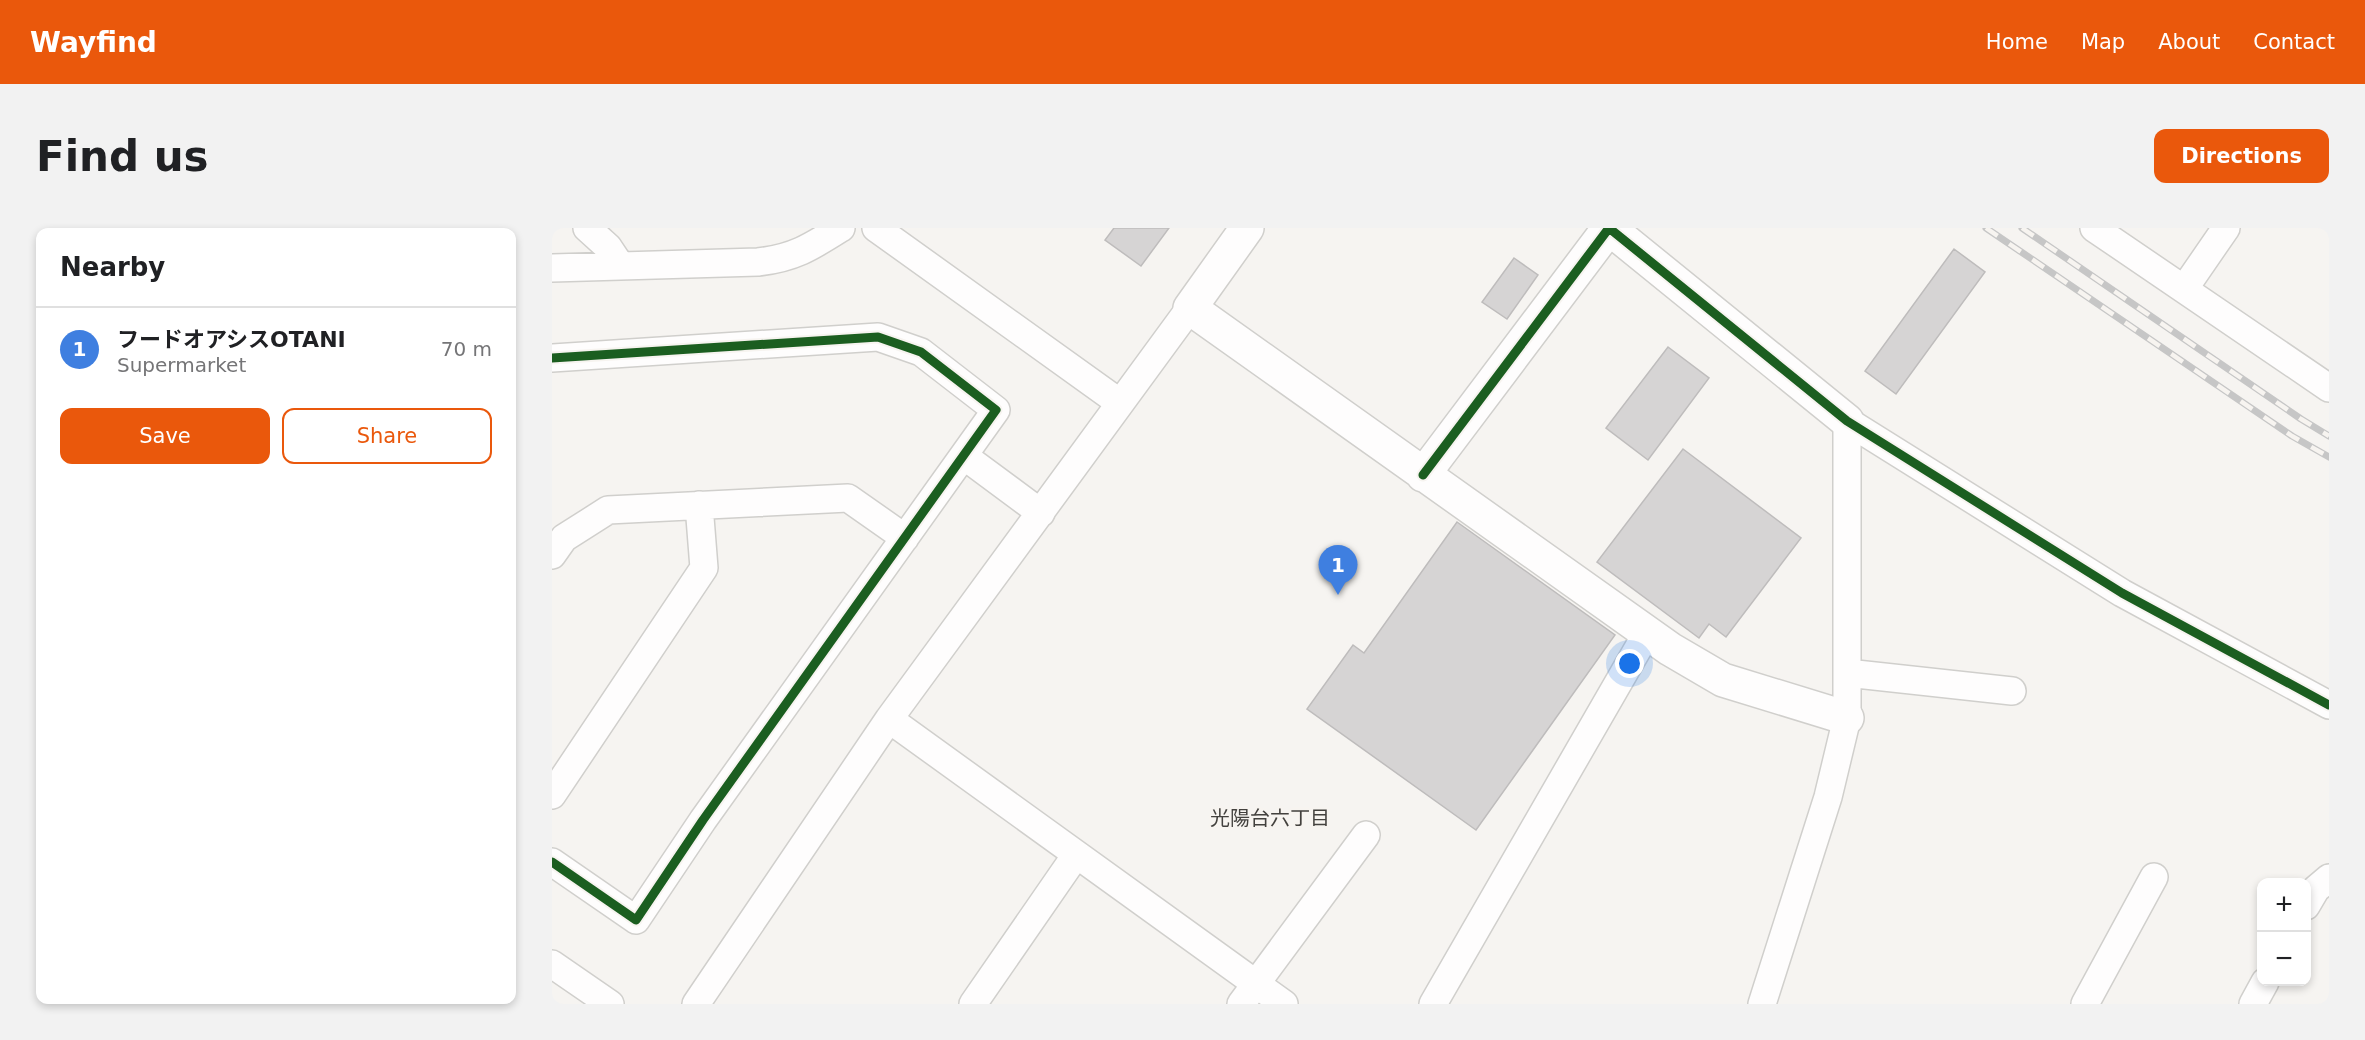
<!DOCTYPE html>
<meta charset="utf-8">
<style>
:root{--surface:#fff;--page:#f2f2f2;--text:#202124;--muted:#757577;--line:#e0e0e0;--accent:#ea580c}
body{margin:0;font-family:"DejaVu Sans","Noto Sans JP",sans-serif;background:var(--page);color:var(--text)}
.controls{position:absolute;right:18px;bottom:18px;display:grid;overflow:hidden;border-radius:12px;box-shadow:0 3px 9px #0003}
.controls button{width:54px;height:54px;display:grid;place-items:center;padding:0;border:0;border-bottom:2px solid var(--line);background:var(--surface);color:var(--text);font:30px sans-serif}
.you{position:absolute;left:1078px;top:436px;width:21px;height:21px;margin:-15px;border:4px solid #fff;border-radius:50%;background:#1a73e8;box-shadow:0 0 0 9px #1a73e833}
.badge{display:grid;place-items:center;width:39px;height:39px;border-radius:50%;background:var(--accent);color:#fff;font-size:20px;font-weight:700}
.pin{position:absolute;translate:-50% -50px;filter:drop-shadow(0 2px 3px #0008)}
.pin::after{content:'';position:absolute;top:32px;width:21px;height:18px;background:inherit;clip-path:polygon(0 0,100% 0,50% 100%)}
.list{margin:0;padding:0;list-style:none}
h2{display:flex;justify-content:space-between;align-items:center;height:78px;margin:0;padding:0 24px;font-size:26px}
h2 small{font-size:20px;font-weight:400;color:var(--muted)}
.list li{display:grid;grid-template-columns:39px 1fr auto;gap:18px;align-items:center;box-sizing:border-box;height:84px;padding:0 24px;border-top:2px solid var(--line)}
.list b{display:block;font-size:22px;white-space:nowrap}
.list p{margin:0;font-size:20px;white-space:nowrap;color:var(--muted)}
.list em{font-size:20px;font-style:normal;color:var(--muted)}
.actions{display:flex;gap:12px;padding:18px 24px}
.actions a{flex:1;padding:14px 0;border:2px solid var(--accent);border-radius:12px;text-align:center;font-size:21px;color:var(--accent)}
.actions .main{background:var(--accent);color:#fff}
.map{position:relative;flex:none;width:1777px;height:776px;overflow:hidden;border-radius:12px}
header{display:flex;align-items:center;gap:36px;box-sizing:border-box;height:84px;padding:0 30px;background:var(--accent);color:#fff}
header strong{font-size:28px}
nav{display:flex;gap:33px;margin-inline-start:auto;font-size:21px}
.intro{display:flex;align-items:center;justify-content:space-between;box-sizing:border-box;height:144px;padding:0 36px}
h1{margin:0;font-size:42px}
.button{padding:15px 27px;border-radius:12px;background:var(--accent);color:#fff;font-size:21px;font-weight:700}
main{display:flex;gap:36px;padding:0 36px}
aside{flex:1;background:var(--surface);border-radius:12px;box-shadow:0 3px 9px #0003}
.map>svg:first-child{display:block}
.building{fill:#d6d4d4;stroke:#bebcbc;stroke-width:1.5}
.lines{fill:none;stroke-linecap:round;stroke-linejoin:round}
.street-casing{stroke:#d0cfcc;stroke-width:30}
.secondary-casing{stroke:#d0cfcc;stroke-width:36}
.street{stroke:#fefdfd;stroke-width:27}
.secondary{stroke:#fefdfd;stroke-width:33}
.rail-casing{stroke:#c6c6c6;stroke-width:7}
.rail{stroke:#f7f4f0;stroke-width:4.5;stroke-dasharray:14;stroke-linecap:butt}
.cycleway-casing{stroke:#f7f4f0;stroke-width:13}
.cycleway{stroke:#1b5e20;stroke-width:9}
.labels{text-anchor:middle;stroke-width:5;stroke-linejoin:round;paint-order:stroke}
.neighbourhood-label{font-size:20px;fill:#43413e;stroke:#f7f4f0}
</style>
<header>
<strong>Wayfind</strong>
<nav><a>Home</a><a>Map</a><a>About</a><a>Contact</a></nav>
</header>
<div class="intro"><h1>Find us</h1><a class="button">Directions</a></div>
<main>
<aside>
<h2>Nearby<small></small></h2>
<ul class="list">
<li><span class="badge" style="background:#3f7fe0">1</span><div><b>フードオアシスOTANI</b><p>Supermarket</p></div><em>70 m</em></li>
</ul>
<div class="actions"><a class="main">Save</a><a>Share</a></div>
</aside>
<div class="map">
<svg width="1777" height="776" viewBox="0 0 1777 776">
<rect width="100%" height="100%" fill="#f6f4f1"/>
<path class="building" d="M 562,0 L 617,0 L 589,38 L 553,12 Z
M 1402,21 L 1433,44 L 1344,166 L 1313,143 Z
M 962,30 L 986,47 L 955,91 L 930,74 Z
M 1116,119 L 1157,150 L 1096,232 L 1054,200 Z
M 1131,221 L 1249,310 L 1174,409 L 1157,396 L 1147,410 L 1045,334 Z
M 905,294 L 1063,407 L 924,602 L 755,481 L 801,417 L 812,425 Z"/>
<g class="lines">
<g class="street-casing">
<path id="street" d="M 35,0 L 56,19 L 68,37
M 324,0 L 568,175
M 1542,0 L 1777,160
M 0,40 L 206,34 C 242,30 259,19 289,0
M 1632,61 L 1674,0
M 0,130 L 326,109 L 369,124 L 444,182 L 151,592 L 84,692 L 0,634
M 1295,193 L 1570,365 L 1777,477
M 412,228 L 489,285
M 0,327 L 12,310 L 56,282 L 296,270 L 353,310
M 1295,445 L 1460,463
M 337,491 L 732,776
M 0,567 L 152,340 L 147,277
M 1754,678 L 1764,661 L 1777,650
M 0,736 L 58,776
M 144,776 L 337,491 L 638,80
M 421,776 L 524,627
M 689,776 L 814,607
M 881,776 L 1095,405
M 1210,776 L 1276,569 L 1295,490 L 1295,193
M 1533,776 L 1602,649
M 1701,776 L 1713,754"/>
</g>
<g class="secondary-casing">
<path id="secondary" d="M 695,0 L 638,80 L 1118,421 L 1171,452 L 1295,490
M 871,247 L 1057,0 L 1295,193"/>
</g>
<use href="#street" class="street"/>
<use href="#secondary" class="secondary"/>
<g class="rail-casing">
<path id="rail" d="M 1434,0 L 1740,208 L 1777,229
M 1470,0 L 1749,191 L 1777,208"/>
</g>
<use href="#rail" class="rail"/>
<g class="cycleway-casing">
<path id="cycleway" d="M 0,130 L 326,109 L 369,124 L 444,182 L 151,592 L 84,692 L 0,634
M 871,247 L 1057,0 L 1295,193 L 1570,365 L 1777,477"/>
</g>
<use href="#cycleway" class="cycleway"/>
</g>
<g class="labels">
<g class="neighbourhood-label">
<text x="718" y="597">光陽台六丁目</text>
</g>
</g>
</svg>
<div class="controls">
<button>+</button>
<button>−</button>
</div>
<div class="you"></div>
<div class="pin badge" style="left:786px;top:367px;background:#3f7fe0">1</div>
</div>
</main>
